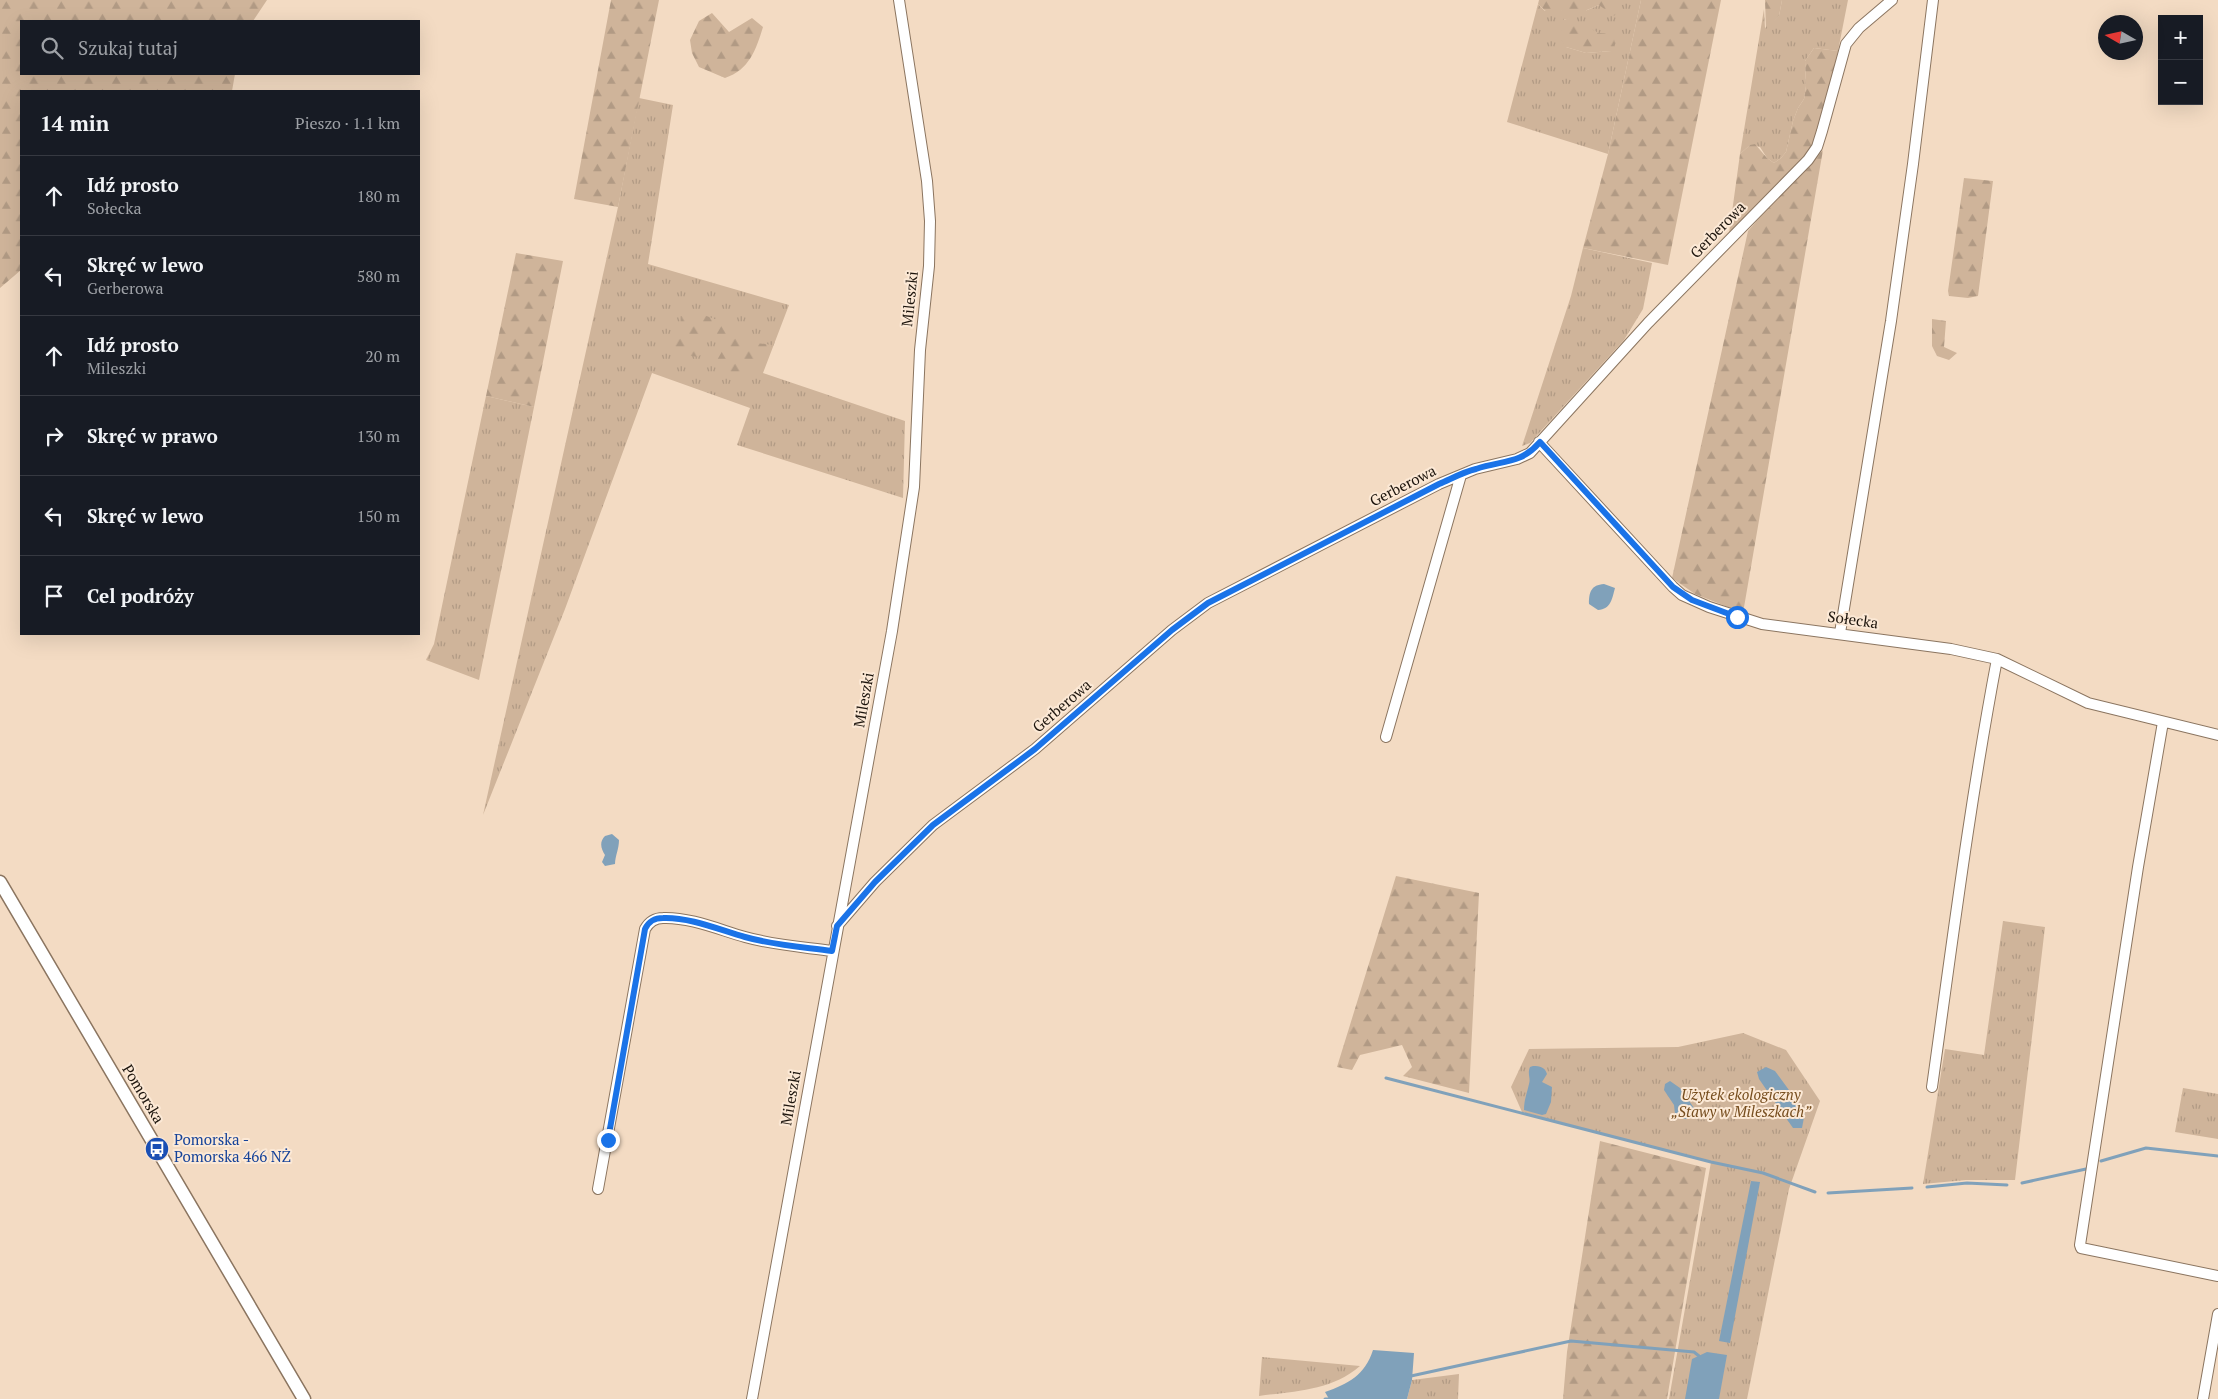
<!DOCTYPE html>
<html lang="pl">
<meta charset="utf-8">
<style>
:root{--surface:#171b24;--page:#242831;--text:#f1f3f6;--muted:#9ea1a6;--line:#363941}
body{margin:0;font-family:"PT Serif",serif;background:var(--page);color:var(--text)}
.controls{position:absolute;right:15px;top:15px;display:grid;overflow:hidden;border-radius:0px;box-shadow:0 5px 20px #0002}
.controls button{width:45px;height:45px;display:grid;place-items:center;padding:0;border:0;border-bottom:1px solid var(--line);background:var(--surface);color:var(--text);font:25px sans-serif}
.compass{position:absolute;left:2098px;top:15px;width:45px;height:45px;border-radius:50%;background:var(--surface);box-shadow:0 5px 20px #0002;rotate:279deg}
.stop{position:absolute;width:15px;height:15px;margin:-11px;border:4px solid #1a73e8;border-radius:50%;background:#fff}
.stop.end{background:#1a73e8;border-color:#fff;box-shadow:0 1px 5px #0008}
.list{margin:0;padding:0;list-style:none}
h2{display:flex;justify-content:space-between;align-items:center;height:65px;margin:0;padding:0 20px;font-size:21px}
h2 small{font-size:16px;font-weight:400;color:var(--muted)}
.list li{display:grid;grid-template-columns:32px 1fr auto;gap:15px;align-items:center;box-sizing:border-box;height:80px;padding:0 20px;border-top:1px solid var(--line)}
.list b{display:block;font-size:19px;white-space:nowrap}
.list p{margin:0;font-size:16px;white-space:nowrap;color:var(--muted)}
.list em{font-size:16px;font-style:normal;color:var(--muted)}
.icon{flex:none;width:28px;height:28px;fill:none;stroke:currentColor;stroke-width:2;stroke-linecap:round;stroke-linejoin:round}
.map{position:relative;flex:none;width:2218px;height:1399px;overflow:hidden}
.search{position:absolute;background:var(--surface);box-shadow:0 5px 20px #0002;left:20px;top:20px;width:400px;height:55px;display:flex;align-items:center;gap:12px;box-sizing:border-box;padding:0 18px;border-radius:0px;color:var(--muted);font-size:19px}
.panel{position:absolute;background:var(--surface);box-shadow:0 5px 20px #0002;left:20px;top:90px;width:400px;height:545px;border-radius:0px}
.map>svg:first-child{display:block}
.grass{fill:url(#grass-tufts);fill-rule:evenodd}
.forest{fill:url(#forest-firs)}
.water{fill:#80a1ba}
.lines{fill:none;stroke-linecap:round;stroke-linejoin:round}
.stream{stroke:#80a1ba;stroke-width:3}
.minor-casing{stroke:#8b7560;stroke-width:12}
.tertiary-casing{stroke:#8b7560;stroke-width:15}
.minor{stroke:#fff;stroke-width:10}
.tertiary{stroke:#fff;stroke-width:12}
.route{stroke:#1a73e8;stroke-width:6}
.labels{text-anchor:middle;stroke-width:4;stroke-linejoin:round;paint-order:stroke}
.street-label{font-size:15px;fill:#1d150d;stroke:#fce9d6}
.park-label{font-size:15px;font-style:italic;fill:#764d1e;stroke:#fce9d6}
.transit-label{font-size:15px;fill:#164399;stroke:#fce9d6;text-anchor:start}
</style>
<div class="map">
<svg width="2218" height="1399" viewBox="0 0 2218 1399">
<defs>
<pattern id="grass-tufts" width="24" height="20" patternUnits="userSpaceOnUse" patternTransform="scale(1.25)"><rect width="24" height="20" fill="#cfb49a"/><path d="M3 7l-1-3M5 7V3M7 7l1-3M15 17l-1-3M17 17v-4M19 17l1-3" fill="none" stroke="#b19a84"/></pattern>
<pattern id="forest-firs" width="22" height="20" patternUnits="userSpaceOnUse" patternTransform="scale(1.25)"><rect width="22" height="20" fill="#cfb49a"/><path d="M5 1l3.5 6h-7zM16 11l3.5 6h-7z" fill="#b19a84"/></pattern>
</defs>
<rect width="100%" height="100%" fill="#f3dbc3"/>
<path class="grass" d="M 1619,0 L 1641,0 L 1608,154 L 1507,122 L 1538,4 L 1545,11 L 1563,10 L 1564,20 L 1599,5 L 1619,10 ZM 1590,30 L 1599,33 L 1611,51 L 1586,53 L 1566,47 Z
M 1782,0 L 1848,0 L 1838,51 L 1814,48 L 1805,61 L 1806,86 L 1804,99 L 1798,108 L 1793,121 L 1786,152 L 1781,158 L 1774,163 L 1767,158 L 1760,147 L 1750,145 L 1740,154 L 1764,9 L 1765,28 L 1779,16 Z
M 639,98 L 673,105 L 648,264 L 789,305 L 763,373 L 905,421 L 903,498 L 737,445 L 750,408 L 652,373 L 565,609 L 483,815 L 618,207 Z
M 1583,248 L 1652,263 L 1643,309 L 1624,340 L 1530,443 L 1522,446 L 1571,296 Z
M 486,396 L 534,407 L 479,680 L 426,660 L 434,644 Z
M 2003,921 L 2045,927 L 2015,1180 L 1966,1180 L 1923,1184 L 1945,1049 L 1984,1055 Z
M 1743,1033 L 1786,1050 L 1820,1101 L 1789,1189 L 1747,1399 L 1669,1399 L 1711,1162 L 1522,1112 L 1511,1087 L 1529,1049 L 1678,1047 Z
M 2183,1088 L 2218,1094 L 2218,1139 L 2175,1132 Z
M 1262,1357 L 1360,1366 C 1331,1391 1295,1391 1259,1396 Z
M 1459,1374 L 1458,1399 L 1407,1399 L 1412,1380 Z"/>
<path class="forest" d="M 0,0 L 267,0 L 253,21 L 21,21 L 21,74 L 235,74 L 232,91 L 21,91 L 21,270 L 0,288 Z
M 611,0 L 659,0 L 618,207 L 574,199 Z
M 1539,0 L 1619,0 L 1619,10 L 1614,16 L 1599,5 L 1587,10 L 1582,16 L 1563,20 L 1563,10 L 1551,16 L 1538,4 Z
M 1641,0 L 1721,0 L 1668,265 L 1583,248 L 1608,154 Z
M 1765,0 L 1782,0 L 1779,16 L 1766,29 Z
M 712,13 L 729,32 L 752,18 L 763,27 C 756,50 749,70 725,78 L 699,67 L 692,53 L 690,40 L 699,21 Z
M 1576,22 L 1599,33 L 1613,34 L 1615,44 L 1611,51 L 1586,53 L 1566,47 L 1559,36 L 1564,25 Z
M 1814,48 L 1838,51 C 1831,84 1824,129 1805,157 L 1729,234 L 1740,154 L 1750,145 L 1755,144 L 1767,158 L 1774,163 L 1781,158 L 1786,152 L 1793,121 L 1798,108 L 1804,99 L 1806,86 L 1805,61 Z
M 1823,150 L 1743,613 L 1695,594 L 1672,578 L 1748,231 L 1772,203 Z
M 1964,178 L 1993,181 L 1978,296 L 1968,298 L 1949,296 L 1948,291 Z
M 516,253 L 563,261 L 534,407 L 486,396 Z
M 683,309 L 688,309 L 725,323 L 743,341 L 772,345 C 760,374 742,388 716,362 L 725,346 L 704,336 L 701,344 L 702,353 L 698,357 L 678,354 L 671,346 L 680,328 Z
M 1932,319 L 1946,321 L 1944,347 L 1957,353 L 1949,360 L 1937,356 L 1932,346 Z
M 1396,876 L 1479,893 L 1469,1093 L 1403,1076 L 1412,1067 L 1402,1045 L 1360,1055 L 1352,1070 L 1337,1067 Z
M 1600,1141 L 1706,1168 L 1667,1399 L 1563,1399 L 1567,1352 Z"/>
<path class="water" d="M 1604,584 L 1615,588 C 1612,599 1611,609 1598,610 L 1589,604 C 1589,592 1591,585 1604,584 Z
M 612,834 L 619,840 C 619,849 615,856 615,864 L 605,866 L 602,862 L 605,855 C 601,849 599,842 605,836 Z
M 1533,1066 C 1540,1066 1545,1067 1547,1074 L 1542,1082 L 1552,1087 L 1551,1102 L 1546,1114 L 1542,1115 L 1524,1110 C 1524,1100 1527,1093 1529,1084 C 1531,1078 1527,1074 1530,1067 Z
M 1766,1067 L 1775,1071 L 1805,1112 L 1802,1128 L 1793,1128 L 1759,1079 L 1757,1072 Z
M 1670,1081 L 1680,1088 L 1694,1108 L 1693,1115 L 1687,1119 L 1681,1119 L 1675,1114 L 1674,1105 L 1664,1090 L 1665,1084 Z
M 1751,1181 L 1760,1182 L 1730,1343 L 1719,1341 Z
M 1373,1350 L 1414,1353 L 1412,1380 L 1407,1399 L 1329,1399 L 1325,1392 C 1348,1384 1365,1375 1373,1350 Z
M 1707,1352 L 1727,1355 L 1719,1399 L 1685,1399 L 1692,1359 Z"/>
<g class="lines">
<path class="stream" d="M 1386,1078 L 1711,1162 L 1763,1173 L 1815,1192
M 2101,1161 L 2146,1148 L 2218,1156
M 2022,1183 L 2086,1169
M 1927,1187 L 1967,1183 L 2007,1185
M 1828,1193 L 1912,1188
M 1411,1376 L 1571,1341 L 1694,1352 L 1699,1356
M 1325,1399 L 1329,1399"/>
<g class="minor-casing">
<path id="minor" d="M 1539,442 L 1673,587 L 1682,595 L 1709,607 L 1762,624 L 1951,649 L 1997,659 L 2088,703 L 2218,735
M 1840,633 L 1891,321 L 1913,164 L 1933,0
M 2163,722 L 2138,867 L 2080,1245 L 2081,1248 L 2218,1276
M 1386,737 L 1461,475
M 837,926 L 875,882 L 933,825 L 1035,749 L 1172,630 L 1208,603 L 1439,484 L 1475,469 L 1517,459 L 1530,453 L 1648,323 L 1808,160 L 1817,147 L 1822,131 L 1846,44 L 1859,28 L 1892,0
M 1932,1087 C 1952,944 1970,801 1997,659
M 598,1189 L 645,929 C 649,922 654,918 663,918 C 690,917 720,930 745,937 C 773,945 803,947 832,951
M 752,1399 L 892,631 L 914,487 L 920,350 L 929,266 L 930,221 L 927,181 L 899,0
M 2203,1399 L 2218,1314"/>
</g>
<g class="tertiary-casing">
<path id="tertiary" d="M 0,882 L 304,1399"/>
</g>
<use href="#minor" class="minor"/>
<use href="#tertiary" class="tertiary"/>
</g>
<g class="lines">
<path class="route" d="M 608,1140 L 645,929 C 649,921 654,918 663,918 C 690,917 720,930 745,937 C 773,945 803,947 832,951 L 837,926 L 875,882 L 933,825 L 1035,749 L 1172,630 L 1208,603 L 1439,484 C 1451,479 1463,472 1476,469 C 1502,460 1520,465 1540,442 L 1673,587 L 1692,600 L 1737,617"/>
</g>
<defs>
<g id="bus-disc" transform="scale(1.25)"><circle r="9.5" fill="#1a4fb4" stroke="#fce9d6"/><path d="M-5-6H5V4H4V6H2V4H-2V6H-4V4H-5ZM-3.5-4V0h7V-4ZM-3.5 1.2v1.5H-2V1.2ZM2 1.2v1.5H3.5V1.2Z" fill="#fff"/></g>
</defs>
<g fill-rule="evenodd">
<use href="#bus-disc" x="157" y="1149"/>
</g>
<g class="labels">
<g class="street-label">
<text transform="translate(1718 230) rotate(-46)" y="5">Gerberowa</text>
<text transform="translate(910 299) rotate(-84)" y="5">Mileszki</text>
<text transform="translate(1403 486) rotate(-27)" y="5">Gerberowa</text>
<text transform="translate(1853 620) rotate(8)" y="5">Sołecka</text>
<text transform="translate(864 700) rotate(-80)" y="5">Mileszki</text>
<text transform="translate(1062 706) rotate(-41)" y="5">Gerberowa</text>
<text transform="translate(143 1094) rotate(59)" y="5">Pomorska</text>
<text transform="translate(791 1098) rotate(-80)" y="5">Mileszki</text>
</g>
<g class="park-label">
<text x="1741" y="1100">Użytek ekologiczny<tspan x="1741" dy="17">„Stawy w Mileszkach”</tspan></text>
</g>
<g class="transit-label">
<text x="174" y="1145">Pomorska -<tspan x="174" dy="17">Pomorska 466 NŻ</tspan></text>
</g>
</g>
</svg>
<div class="controls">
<button>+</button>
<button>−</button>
</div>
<svg class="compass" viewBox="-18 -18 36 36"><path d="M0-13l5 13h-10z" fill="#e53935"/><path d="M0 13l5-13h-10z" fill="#9ea1a6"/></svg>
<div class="stop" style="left:1737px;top:617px"></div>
<div class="stop end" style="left:608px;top:1140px"></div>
<div class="search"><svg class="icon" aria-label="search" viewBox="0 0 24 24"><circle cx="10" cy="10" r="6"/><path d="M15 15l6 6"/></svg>Szukaj tutaj</div>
<section class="panel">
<h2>14 min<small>Pieszo · 1.1 km</small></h2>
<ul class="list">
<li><svg class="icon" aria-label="ahead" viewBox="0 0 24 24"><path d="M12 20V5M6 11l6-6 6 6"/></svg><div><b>Idź prosto</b><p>Sołecka</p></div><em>180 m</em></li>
<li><svg class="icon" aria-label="left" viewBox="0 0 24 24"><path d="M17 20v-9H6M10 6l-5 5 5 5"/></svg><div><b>Skręć w lewo</b><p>Gerberowa</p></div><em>580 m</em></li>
<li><svg class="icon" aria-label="ahead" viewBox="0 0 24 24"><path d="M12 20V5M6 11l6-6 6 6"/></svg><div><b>Idź prosto</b><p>Mileszki</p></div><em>20 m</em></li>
<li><svg class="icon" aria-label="right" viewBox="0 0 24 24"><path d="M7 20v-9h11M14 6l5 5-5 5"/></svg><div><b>Skręć w prawo</b></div><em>130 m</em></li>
<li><svg class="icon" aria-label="left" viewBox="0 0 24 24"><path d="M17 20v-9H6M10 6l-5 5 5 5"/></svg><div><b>Skręć w lewo</b></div><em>150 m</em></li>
<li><svg class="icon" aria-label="arrive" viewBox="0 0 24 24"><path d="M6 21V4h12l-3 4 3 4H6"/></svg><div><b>Cel podróży</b></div></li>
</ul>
</section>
</div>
